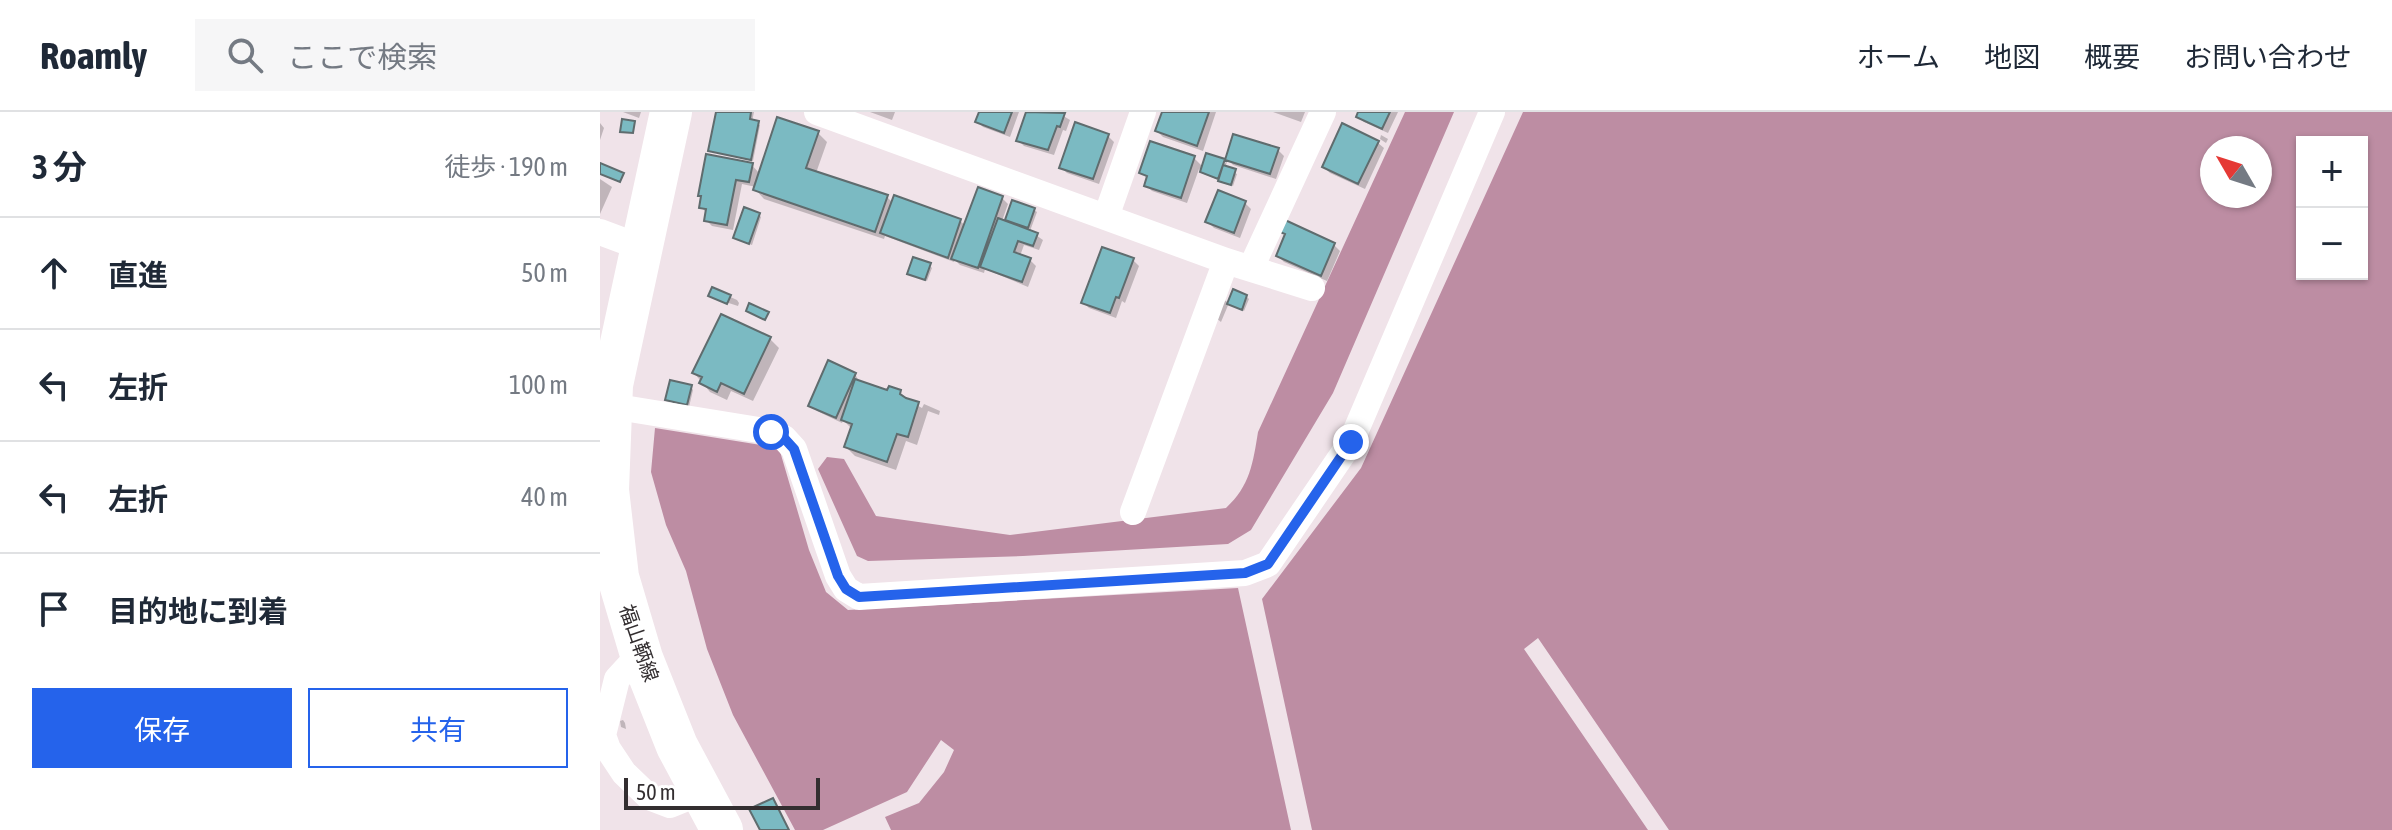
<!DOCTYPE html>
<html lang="ja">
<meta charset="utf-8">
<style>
:root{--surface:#fff;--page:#f6f6f7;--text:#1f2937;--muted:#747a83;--line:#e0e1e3;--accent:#2563eb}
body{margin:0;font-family:"Asap Condensed","Noto Sans JP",sans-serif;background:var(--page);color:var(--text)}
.controls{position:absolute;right:24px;top:24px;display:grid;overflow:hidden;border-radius:0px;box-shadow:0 2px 6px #0004}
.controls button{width:72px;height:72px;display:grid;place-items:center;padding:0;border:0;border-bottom:2px solid var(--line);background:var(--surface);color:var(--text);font:40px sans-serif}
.compass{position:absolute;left:1600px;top:24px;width:72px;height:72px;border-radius:50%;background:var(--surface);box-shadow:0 2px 6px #0004;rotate:309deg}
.scale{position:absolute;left:24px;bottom:20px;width:196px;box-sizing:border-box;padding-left:8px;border:4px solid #332e30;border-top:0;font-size:22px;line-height:28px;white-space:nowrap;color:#332e30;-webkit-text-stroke:6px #fff;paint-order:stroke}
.stop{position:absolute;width:24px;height:24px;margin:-18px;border:6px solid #2563eb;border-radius:50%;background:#fff}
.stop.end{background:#2563eb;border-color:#fff;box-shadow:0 2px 8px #0008}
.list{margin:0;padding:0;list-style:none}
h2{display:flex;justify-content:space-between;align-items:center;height:104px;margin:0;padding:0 32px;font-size:34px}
h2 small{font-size:26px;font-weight:400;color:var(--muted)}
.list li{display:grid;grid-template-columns:52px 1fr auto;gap:24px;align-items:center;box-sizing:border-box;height:112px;padding:0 32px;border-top:2px solid var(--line)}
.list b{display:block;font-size:30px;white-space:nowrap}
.list em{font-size:26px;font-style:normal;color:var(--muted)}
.actions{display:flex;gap:16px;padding:24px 32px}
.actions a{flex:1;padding:18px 0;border:2px solid var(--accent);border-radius:0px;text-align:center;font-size:28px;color:var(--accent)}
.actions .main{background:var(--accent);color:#fff}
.icon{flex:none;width:44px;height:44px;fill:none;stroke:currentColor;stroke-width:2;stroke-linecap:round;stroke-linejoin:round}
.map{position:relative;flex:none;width:1792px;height:718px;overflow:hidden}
header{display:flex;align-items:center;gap:48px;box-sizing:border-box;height:112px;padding:0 40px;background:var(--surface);border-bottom:2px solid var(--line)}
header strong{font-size:38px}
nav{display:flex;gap:44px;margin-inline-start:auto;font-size:28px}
.search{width:560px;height:72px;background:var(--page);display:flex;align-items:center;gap:20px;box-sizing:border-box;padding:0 28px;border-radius:0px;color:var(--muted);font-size:30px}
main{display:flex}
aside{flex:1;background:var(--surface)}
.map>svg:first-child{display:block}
.water{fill:#bd8da3;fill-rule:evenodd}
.shadow{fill:#0003}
.building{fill:#7bbac2;stroke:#5f6c6e;stroke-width:2}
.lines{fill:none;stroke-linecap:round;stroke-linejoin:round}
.minor{stroke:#fff;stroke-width:26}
.primary{stroke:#fff;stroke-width:42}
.route{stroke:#2563eb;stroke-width:10}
.labels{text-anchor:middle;stroke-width:8;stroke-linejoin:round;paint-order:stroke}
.street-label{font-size:20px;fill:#332e30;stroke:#fff}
</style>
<header>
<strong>Roamly</strong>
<div class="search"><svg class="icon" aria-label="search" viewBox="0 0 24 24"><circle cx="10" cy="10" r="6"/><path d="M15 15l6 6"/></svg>ここで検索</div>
<nav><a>ホーム</a><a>地図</a><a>概要</a><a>お問い合わせ</a></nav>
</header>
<main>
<aside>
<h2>3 分<small>徒歩 · 190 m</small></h2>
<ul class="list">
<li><svg class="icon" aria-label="ahead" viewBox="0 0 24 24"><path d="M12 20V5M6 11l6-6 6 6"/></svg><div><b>直進</b></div><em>50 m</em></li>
<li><svg class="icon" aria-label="left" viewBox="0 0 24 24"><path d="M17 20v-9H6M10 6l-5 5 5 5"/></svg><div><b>左折</b></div><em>100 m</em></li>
<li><svg class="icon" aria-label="left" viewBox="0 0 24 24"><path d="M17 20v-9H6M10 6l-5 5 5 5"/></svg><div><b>左折</b></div><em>40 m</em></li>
<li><svg class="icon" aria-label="arrive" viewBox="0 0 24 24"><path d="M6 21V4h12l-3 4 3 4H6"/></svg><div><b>目的地に到着</b></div></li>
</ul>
<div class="actions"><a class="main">保存</a><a>共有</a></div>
</aside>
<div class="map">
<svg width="1792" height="718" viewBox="0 0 1792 718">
<rect width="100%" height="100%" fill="#f0e3e9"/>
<path class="water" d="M 805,0 L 854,0 L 733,281 L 651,418 L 628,432 L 423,444 L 268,449 L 257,444 L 218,357 L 227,345 L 244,347 L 276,404 L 410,423 L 626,396 C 650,374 653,351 658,320 Z
M 923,0 L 1792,0 L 1792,718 L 1069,718 L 938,526 L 924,537 L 1048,718 L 712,718 L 662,487 L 761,356 ZM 1762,30 L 1762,162 L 1702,162 L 1702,30 ZM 1660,36 L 1660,84 L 1612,84 L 1612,36 Z
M 55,316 L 179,336 L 209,438 L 226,480 L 248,498 L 638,476 L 691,718 L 291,718 L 285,705 L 319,691 L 344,660 L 354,638 L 341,628 L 307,680 L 223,718 L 195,718 L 133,603 L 107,537 L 86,459 L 66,413 L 51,360 Z"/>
<path class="shadow" d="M 23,0 L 41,0 L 39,6 Z
M 118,0 L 154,0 L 152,10 L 160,13 L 153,49 L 110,39 Z
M 270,0 L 295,0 L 292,8 Z
M 381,0 L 419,0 L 410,25 L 383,15 L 377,9 Z
M 428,0 L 457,0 L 470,8 L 466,19 L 463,18 L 454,43 L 424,34 L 418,28 Z
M 564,0 L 616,0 L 603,39 L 563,25 L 557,19 Z
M 673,0 L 705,0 L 701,10 Z
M 760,0 L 798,0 L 788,21 L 764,10 L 758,4 Z
M 0,11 L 4,16 L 0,28 Z
M 218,21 L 227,30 L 216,61 L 287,85 L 293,91 L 360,109 L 366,114 L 402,86 L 408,92 L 402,109 L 414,114 L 408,107 L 434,98 L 437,100 L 430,119 L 443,128 L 439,138 L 424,133 L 420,144 L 430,148 L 436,154 L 428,175 L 385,157 L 384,161 L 360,153 L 355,148 L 354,150 L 285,124 L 284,127 L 164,87 L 155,77 L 156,75 L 142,72 L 133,118 L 112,114 L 106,108 L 107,101 L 101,95 L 150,51 L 160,62 Z
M 781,23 L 788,27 L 786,31 L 780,27 Z
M 508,24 L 514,30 L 499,72 L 467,61 L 461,55 Z
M 634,24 L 678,38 L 684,44 L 676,67 L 633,53 L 628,47 L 625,56 L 637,62 L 633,74 L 604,62 L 599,57 L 587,91 L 552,79 L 546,73 L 548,67 L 542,61 L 551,32 L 594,46 L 603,55 L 624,49 L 626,51 Z
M 778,31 L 784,36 L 765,77 L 730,61 L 724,55 Z
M 0,67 L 12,75 L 0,102 Z
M 645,91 L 651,97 L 640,126 L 614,116 L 608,110 Z
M 159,103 L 161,105 L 152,133 L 138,128 Z
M 682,120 L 734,133 L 740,139 L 727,169 L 684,150 L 678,144 L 686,124 Z
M 533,148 L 539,154 L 525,191 L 522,189 L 516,206 L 489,196 L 483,190 Z
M 329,153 L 332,156 L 327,169 L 309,161 Z
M 113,177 L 137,188 L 139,191 L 138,194 L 113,186 Z
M 646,184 L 649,187 L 644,199 L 632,194 L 629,191 L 621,210 L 616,206 L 623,187 L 630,192 Z
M 170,227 L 179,236 L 153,289 L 131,279 L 127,288 L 110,280 L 94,261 Z
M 255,262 L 260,271 L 288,280 L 300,280 L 309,289 L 322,296 L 324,292 L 340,299 L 339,303 L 328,299 L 317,333 L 306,329 L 296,358 L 255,344 L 246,335 L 252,317 L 243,308 L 242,311 L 217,299 L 211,293 Z
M 91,275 L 93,278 L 89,295 L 67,288 Z
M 23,608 L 25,611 L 26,617 L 21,615 L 20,609 Z"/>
<path class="building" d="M 116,0 L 151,0 L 150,7 L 159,9 L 151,48 L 108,39 Z
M 379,0 L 412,0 L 404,21 L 375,10 Z
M 426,0 L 465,1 L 460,15 L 457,14 L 448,38 L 416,29 Z
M 562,0 L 609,0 L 597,34 L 555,19 Z
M 758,0 L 790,0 L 782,17 L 756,5 Z
M 177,5 L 219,19 L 206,56 L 288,83 L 275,120 L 153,78 Z
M 22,7 L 35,9 L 33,21 L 20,20 Z
M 475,10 L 509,22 L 493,67 L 459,56 Z
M 742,11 L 779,29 L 758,72 L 722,55 Z
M 633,22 L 679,36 L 670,62 L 625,48 Z
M 550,29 L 595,44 L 581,86 L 544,74 L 547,64 L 539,61 Z
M 606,41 L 625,47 L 618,67 L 600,60 Z
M 106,42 L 153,51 L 149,70 L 136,68 L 127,113 L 104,109 L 106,97 L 99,96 L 101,84 L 98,84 Z
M 0,51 L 24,61 L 20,70 L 0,62 Z
M 623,53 L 636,57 L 631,73 L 618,69 Z
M 378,75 L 403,84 L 378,156 L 351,147 Z
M 618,78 L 646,89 L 634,121 L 605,110 Z
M 294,83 L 361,107 L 348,146 L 280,121 Z
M 412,88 L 435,96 L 428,116 L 405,108 Z
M 144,95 L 160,101 L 149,132 L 133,126 Z
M 398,106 L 438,121 L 433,134 L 418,129 L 414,140 L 431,146 L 422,170 L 380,155 Z
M 685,108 L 735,131 L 721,164 L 676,144 L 685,122 L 680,120 Z
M 502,135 L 534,146 L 519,186 L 516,185 L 510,201 L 481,191 Z
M 313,145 L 331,151 L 325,168 L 307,162 Z
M 112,175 L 131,183 L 127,192 L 108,184 Z
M 633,177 L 647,183 L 642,198 L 627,192 Z
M 149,191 L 169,200 L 165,208 L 146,199 Z
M 121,202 L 171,225 L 144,282 L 121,271 L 117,280 L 99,271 L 102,265 L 92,261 Z
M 228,248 L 256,261 L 236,306 L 208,294 Z
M 255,267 L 287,278 L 289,274 L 301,278 L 300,282 L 306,286 L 319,290 L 308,325 L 297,322 L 287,350 L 244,335 L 252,312 L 241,308 Z
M 70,268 L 92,273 L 87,293 L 65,288 Z
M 173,686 L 189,718 L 160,718 L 149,697 Z"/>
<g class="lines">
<path class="minor" d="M 217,0 L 626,149 L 712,176
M 506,105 L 543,0
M 0,120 L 40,135
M 651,156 L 723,0
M 11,294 L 171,320 L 184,326 L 194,337 L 238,464 L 246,477 L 259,485 L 645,461 L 668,452 L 751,330 L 892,0
M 533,400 L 626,149
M 42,546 L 28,555 L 17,567 L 3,623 L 8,637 L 24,661 L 49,685 L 70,693 L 102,680"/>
<path class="primary" d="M 71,0 L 12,273 L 8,378 L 18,465 L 42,546 L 77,634 L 122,718"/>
</g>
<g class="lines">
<path class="route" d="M 171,320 L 184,326 L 194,337 L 238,464 L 246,477 L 259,485 L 645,461 L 668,452 L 751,330"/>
</g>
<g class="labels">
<g class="street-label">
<text transform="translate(39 531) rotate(71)" y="7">福山鞆線</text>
</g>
</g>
</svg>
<div class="controls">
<button>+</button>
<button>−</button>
</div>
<svg class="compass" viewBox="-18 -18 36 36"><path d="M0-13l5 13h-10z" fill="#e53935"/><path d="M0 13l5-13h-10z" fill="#747a83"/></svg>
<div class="scale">50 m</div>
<div class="stop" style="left:171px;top:320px"></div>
<div class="stop end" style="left:751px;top:330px"></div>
</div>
</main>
